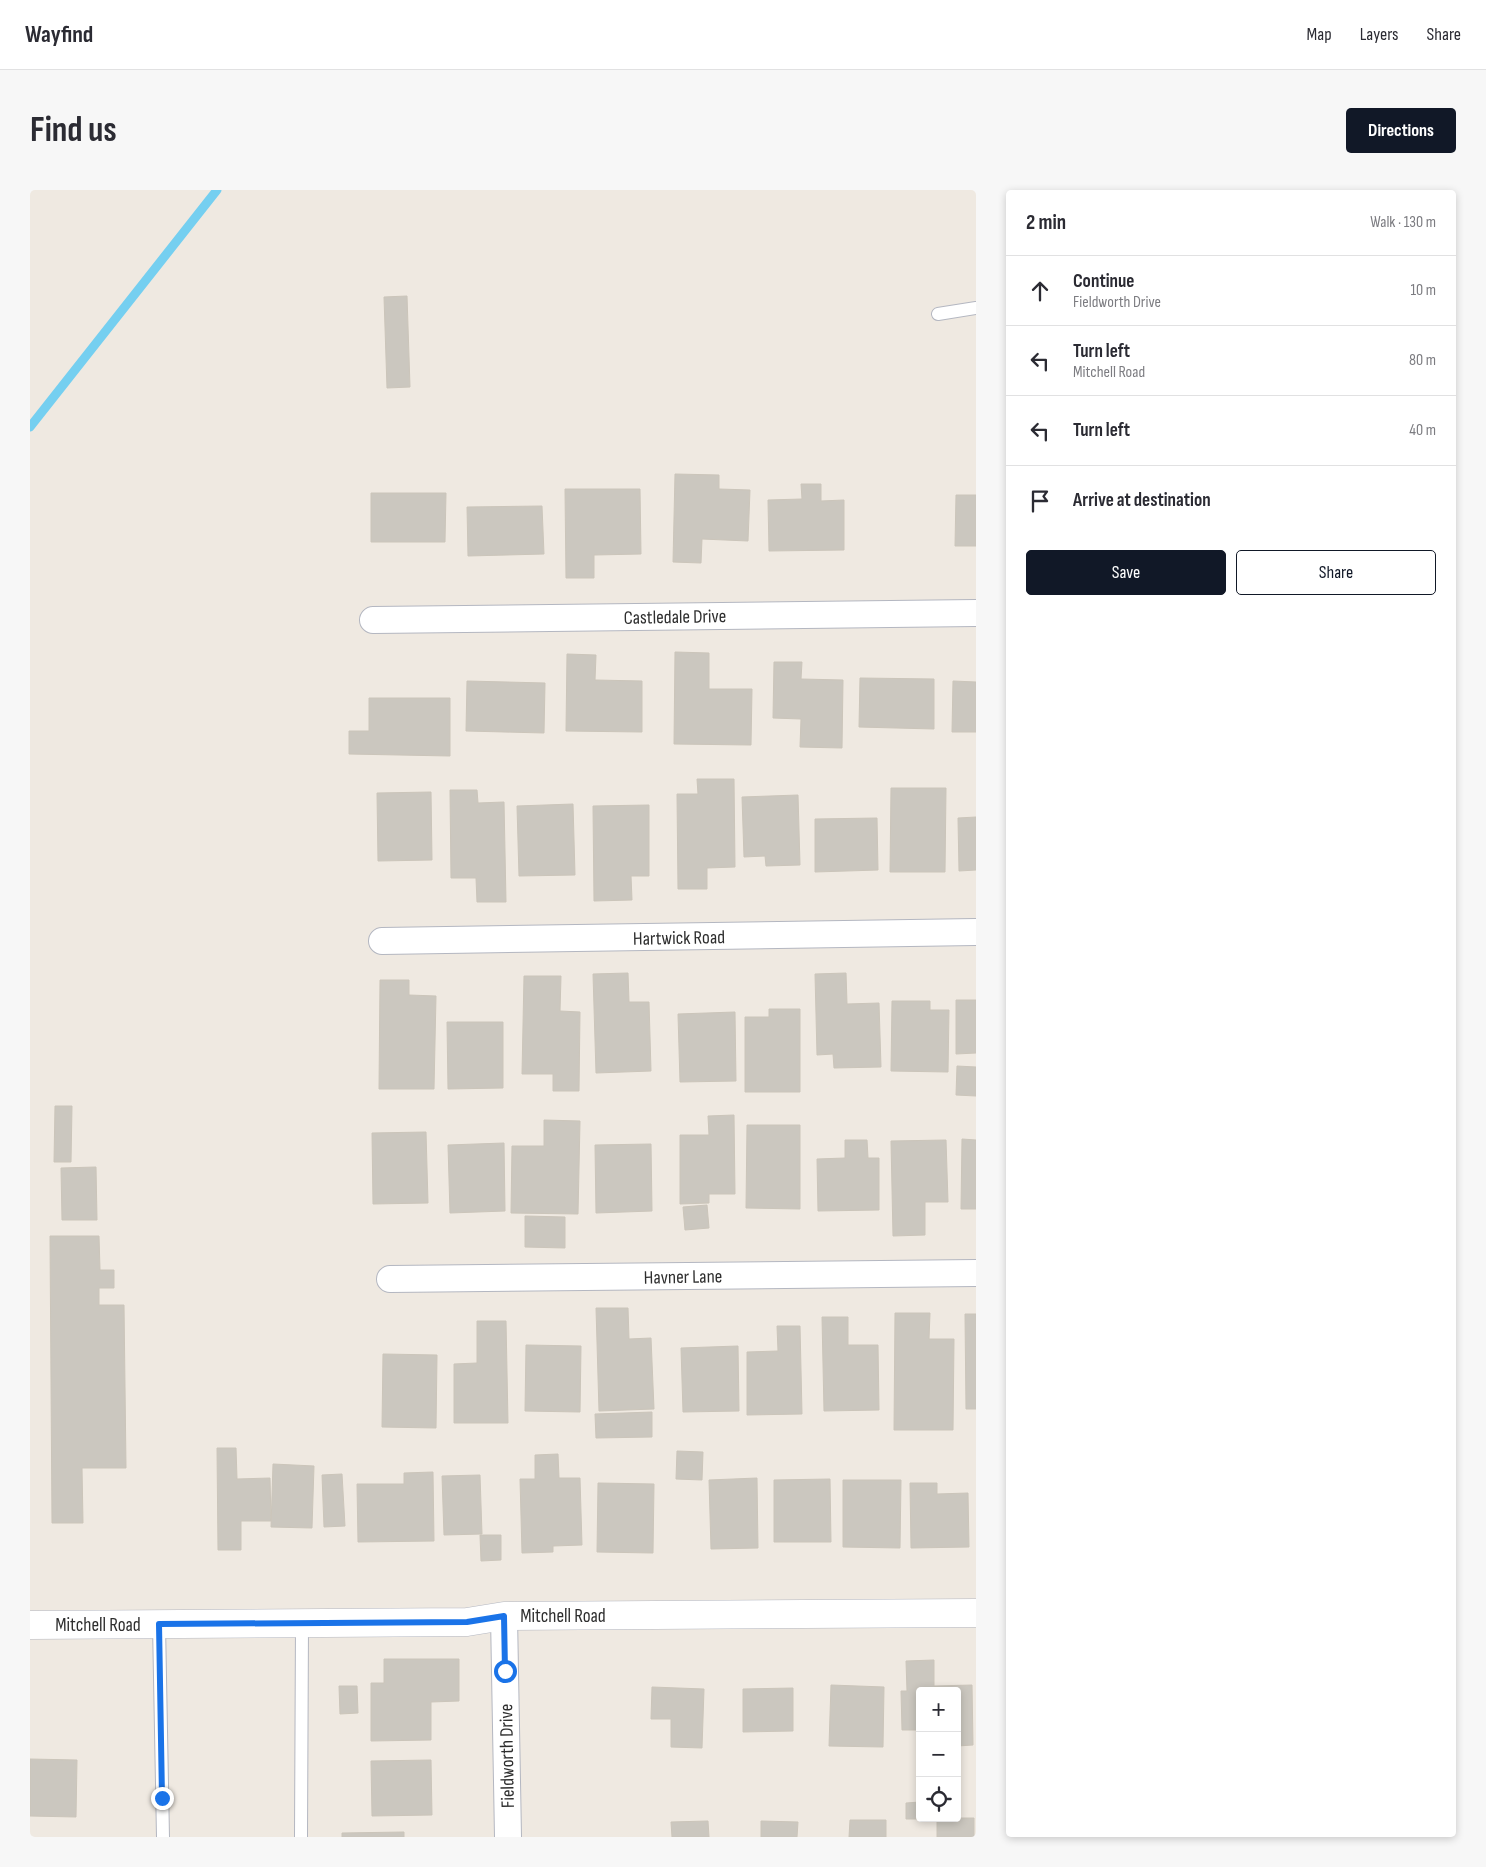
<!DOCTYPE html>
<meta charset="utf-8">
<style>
:root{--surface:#fff;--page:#f7f7f7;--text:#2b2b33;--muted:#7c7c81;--line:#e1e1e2;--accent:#111827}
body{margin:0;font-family:"Sofia Sans Condensed",sans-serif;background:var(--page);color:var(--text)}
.controls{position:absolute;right:15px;bottom:15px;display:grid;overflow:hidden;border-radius:5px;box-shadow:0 2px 8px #0003}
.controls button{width:45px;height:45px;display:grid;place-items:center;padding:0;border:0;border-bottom:1px solid var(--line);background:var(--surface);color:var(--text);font:25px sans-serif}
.stop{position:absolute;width:15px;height:15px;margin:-11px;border:4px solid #1a73e8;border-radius:50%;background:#fff}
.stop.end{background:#1a73e8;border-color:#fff;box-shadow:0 1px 5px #0008}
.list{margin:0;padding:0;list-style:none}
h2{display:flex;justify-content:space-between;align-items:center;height:65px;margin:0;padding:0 20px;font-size:21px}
h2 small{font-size:16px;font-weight:400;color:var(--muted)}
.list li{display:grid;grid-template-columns:32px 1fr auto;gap:15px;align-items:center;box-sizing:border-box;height:70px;padding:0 20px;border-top:1px solid var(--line)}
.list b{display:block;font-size:19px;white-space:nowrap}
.list p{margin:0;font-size:16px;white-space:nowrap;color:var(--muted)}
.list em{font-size:16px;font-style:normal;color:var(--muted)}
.actions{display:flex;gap:10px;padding:15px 20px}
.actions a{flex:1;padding:11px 0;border:1px solid var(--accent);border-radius:5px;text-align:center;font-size:18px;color:var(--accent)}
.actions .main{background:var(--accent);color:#fff}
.icon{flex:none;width:28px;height:28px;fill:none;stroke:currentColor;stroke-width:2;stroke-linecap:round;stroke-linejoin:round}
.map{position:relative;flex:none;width:946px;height:1647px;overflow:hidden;border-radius:5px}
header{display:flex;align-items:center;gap:30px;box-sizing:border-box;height:70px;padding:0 25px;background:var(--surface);border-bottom:1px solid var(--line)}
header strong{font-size:24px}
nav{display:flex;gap:28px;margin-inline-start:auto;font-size:18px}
.intro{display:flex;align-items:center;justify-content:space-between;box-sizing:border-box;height:120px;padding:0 30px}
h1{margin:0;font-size:35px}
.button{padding:12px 22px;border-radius:5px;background:var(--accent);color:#fff;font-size:18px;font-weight:700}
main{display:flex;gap:30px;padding:0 30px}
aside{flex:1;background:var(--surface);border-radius:5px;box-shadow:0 2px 8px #0003}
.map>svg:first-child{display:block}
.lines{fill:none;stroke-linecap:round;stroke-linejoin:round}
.stream{stroke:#75cff0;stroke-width:9}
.building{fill:#cbc7bf;stroke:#cbc5ba}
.service-casing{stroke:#b4b7c1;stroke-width:14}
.minor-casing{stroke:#b4b7c1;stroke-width:28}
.tertiary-casing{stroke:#b4b7c1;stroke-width:29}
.service{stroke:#fff;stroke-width:12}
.minor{stroke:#fff;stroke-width:26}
.tertiary{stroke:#fff;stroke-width:28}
.route{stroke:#1a73e8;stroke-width:6}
.labels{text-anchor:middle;stroke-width:4;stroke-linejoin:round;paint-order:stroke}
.street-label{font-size:19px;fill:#2e2e2e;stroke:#fff}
</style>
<header>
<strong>Wayfind</strong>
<nav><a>Map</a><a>Layers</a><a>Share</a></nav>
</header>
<div class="intro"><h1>Find us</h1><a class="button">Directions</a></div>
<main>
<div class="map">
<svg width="946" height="1647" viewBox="0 0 946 1647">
<rect width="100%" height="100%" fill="#efe9e1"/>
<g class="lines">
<path class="stream" d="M 0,237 L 187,0"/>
</g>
<path class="building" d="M 377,106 L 380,197 L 357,198 L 354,107 Z
M 645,284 L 689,285 L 689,299 L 720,300 L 718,351 L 672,349 L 671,373 L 643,372 Z
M 771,294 L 791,294 L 791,311 L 814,310 L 814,360 L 739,361 L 738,310 L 772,309 Z
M 535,299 L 610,299 L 611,364 L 564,365 L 564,388 L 536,388 Z
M 341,303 L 416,303 L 415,352 L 341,352 Z
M 926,305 L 946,305 L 946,356 L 925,356 Z
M 512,316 L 514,364 L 438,366 L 437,317 Z
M 645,462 L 679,463 L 679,499 L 722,499 L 721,555 L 644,554 Z
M 537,464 L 566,465 L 565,490 L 612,491 L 612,542 L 536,541 Z
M 744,472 L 772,472 L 771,489 L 813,490 L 812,558 L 770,557 L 771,529 L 743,528 Z
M 830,488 L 904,489 L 904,539 L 829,537 Z
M 437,491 L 515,493 L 514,543 L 436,541 Z
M 923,491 L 946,492 L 946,542 L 922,542 Z
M 339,508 L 420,508 L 420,566 L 319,564 L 319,541 L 339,541 Z
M 667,589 L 704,589 L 705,677 L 677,678 L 677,699 L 648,699 L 647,604 L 668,604 Z
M 861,598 L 916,598 L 915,682 L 860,682 Z
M 420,600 L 447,600 L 448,613 L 474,612 L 476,712 L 447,712 L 446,688 L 421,688 Z
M 401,602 L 402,670 L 348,671 L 347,603 Z
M 768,605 L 770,675 L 736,676 L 735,666 L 714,667 L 712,607 Z
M 543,614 L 545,685 L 489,686 L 487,616 Z
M 619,615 L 619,686 L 601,686 L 602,710 L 564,711 L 563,616 Z
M 946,627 L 946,680 L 929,681 L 928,628 Z
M 847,628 L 848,680 L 785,682 L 785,629 Z
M 598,783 L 599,812 L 619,812 L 621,881 L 566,883 L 563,784 Z
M 816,783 L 817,814 L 849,813 L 851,877 L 804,878 L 803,864 L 787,865 L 785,784 Z
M 494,786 L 531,786 L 530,821 L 550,822 L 549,901 L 523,901 L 523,884 L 492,884 Z
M 350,790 L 379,790 L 379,805 L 406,806 L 404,899 L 349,899 Z
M 926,810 L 946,810 L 946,863 L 926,864 Z
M 862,811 L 900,811 L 900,820 L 919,820 L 918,882 L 861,881 Z
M 739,819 L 770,819 L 770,902 L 715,902 L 715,827 L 739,827 Z
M 705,822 L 706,891 L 650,892 L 648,824 Z
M 417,832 L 473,832 L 473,898 L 418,899 Z
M 927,876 L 946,877 L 946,906 L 926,905 Z
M 25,916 L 42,916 L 41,972 L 24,972 Z
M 704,925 L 705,1004 L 679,1004 L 679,1013 L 650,1014 L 650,945 L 679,945 L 678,926 Z
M 514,930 L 550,931 L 548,1024 L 481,1023 L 482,956 L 514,956 Z
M 717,935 L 770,935 L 770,1019 L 716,1018 Z
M 396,942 L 398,1013 L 343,1014 L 342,943 Z
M 932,949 L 946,950 L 946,1019 L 931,1019 Z
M 815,950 L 837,950 L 838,968 L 849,968 L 849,1020 L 788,1021 L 787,969 L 815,968 Z
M 916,950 L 918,1012 L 895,1012 L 895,1045 L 863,1046 L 861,951 Z
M 474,953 L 475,1021 L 420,1023 L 418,955 Z
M 621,954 L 622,1021 L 566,1023 L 565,955 Z
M 66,977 L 67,1030 L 32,1030 L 31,978 Z
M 677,1015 L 679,1038 L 655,1040 L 653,1017 Z
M 495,1026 L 535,1027 L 535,1058 L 495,1057 Z
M 20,1046 L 69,1046 L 70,1080 L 84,1080 L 84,1098 L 69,1098 L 69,1115 L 94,1115 L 96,1278 L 52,1278 L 53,1333 L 22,1333 Z
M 566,1118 L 598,1118 L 599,1149 L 621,1148 L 624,1219 L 569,1221 Z
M 865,1123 L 900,1123 L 899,1149 L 924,1149 L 923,1240 L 864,1240 Z
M 935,1124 L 946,1124 L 946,1219 L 936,1219 Z
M 792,1127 L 818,1127 L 818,1155 L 848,1155 L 849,1220 L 794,1221 Z
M 447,1131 L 476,1131 L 478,1233 L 424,1233 L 424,1174 L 447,1173 Z
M 747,1136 L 770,1136 L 772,1224 L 717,1225 L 717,1162 L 748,1161 Z
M 496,1155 L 551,1156 L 550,1222 L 495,1221 Z
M 708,1156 L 709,1221 L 653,1222 L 651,1158 Z
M 353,1164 L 407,1165 L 406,1238 L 352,1237 Z
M 622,1222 L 622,1247 L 566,1248 L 565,1224 Z
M 187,1258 L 206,1258 L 207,1289 L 240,1288 L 241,1331 L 211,1331 L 211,1360 L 188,1360 Z
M 647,1261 L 673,1262 L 672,1290 L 646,1289 Z
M 528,1264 L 529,1288 L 550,1288 L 552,1355 L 523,1356 L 523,1362 L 492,1363 L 490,1289 L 505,1289 L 505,1265 Z
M 243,1274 L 284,1276 L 282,1338 L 241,1337 Z
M 403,1282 L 404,1351 L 328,1352 L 327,1294 L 374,1294 L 374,1283 Z
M 312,1284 L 315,1336 L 294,1337 L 292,1285 Z
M 450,1285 L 452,1344 L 414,1345 L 412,1286 Z
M 727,1288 L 728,1358 L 681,1359 L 679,1290 Z
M 800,1289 L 801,1352 L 744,1352 L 744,1290 Z
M 813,1290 L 871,1290 L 870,1358 L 813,1357 Z
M 568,1293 L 624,1294 L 623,1363 L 567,1362 Z
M 880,1293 L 907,1293 L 907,1304 L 938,1303 L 939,1357 L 881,1358 Z
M 450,1345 L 471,1345 L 471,1370 L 451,1371 Z
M 354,1469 L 429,1469 L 429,1511 L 401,1512 L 401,1550 L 341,1551 L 341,1493 L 354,1493 Z
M 904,1470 L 904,1496 L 942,1495 L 943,1555 L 927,1556 L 927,1501 L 890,1501 L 890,1540 L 872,1540 L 871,1501 L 877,1501 L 876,1471 Z
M 801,1495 L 854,1497 L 853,1557 L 799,1556 Z
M 309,1496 L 327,1496 L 328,1523 L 310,1524 Z
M 622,1497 L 674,1499 L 672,1558 L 641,1557 L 641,1529 L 621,1529 Z
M 763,1498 L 763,1541 L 713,1542 L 713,1499 Z
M 0,1569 L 47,1570 L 46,1627 L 0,1626 Z
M 401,1570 L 402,1625 L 342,1626 L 341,1571 Z
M 890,1612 L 890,1628 L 944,1628 L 944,1647 L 907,1647 L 907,1629 L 876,1629 L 876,1613 Z
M 820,1630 L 856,1630 L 856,1647 L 819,1647 Z
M 678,1631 L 679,1647 L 642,1647 L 641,1632 Z
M 731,1631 L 768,1632 L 767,1647 L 731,1647 Z
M 374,1642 L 374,1647 L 312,1647 L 312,1643 Z"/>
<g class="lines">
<g class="service-casing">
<path id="service" d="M 908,124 L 946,118
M 129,1434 L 133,1647
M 271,1647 L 272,1434"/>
</g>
<g class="minor-casing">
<path id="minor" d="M 343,430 L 946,423
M 352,751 L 946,742
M 360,1089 L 946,1083
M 474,1426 L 478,1647"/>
</g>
<g class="tertiary-casing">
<path id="tertiary" d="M 0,1435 L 437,1432 L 474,1426 L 946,1423"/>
</g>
<use href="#service" class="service"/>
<use href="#minor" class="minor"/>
<use href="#tertiary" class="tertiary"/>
</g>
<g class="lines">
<path class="route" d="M 132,1608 L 129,1434 L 437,1432 L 474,1426 L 475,1481"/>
</g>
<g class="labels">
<g class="street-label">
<text transform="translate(645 426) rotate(-1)" y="7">Castledale Drive</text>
<text transform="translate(649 747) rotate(-1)" y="7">Hartwick Road</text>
<text transform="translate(653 1086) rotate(-1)" y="7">Havner Lane</text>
<text x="533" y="1432">Mitchell Road</text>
<text x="68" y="1441">Mitchell Road</text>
<text transform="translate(476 1566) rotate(-91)" y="7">Fieldworth Drive</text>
</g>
</g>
</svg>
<div class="controls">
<button>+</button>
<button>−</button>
<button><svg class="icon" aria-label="locate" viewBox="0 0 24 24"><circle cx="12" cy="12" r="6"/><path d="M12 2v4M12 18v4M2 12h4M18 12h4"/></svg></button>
</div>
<div class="stop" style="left:475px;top:1481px"></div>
<div class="stop end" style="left:132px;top:1608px"></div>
</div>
<aside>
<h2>2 min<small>Walk · 130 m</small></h2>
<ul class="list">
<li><svg class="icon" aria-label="ahead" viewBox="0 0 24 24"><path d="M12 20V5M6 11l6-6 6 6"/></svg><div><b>Continue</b><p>Fieldworth Drive</p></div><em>10 m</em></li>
<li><svg class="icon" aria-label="left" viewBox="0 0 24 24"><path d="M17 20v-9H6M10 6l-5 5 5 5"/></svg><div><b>Turn left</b><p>Mitchell Road</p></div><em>80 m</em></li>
<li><svg class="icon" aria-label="left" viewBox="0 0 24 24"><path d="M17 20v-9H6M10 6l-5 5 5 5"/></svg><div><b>Turn left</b></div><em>40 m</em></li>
<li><svg class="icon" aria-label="arrive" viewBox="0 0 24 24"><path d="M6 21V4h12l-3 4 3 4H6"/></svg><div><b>Arrive at destination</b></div></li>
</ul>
<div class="actions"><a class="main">Save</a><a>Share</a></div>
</aside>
</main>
